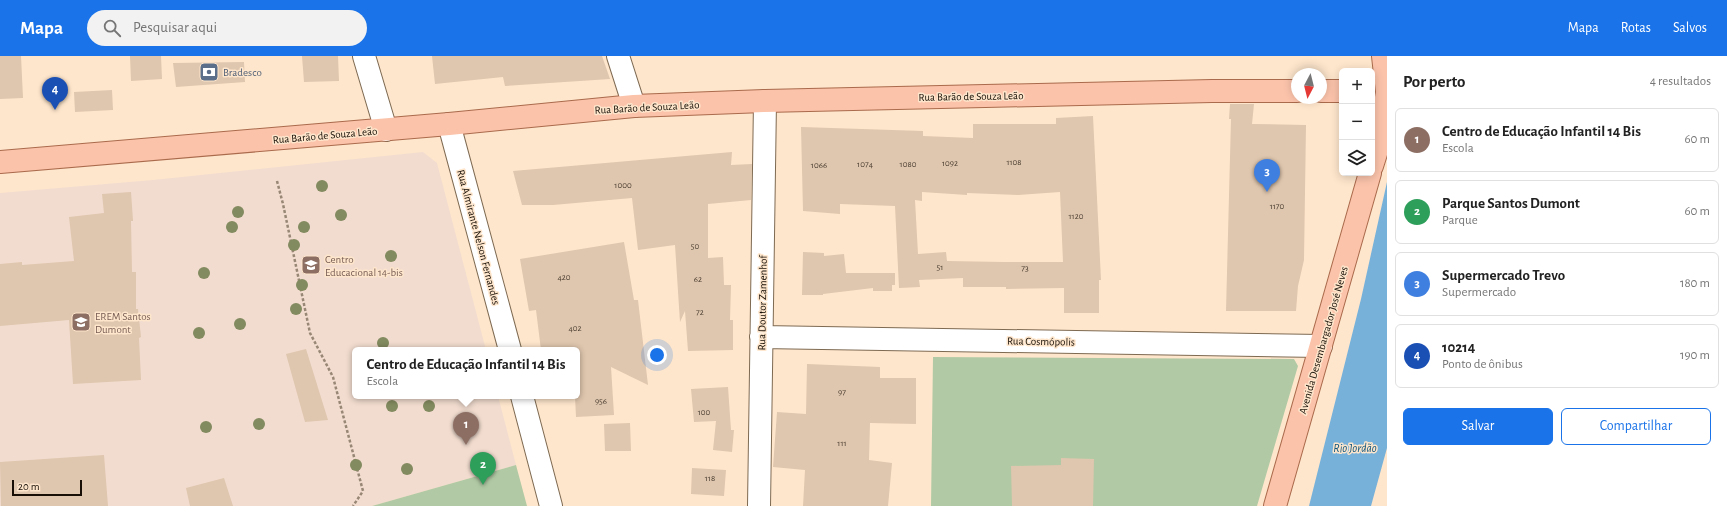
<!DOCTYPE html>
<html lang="pt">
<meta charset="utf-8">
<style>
:root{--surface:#fff;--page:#f2f2f2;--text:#222;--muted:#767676;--line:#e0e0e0;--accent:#1a73e8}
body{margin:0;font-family:"Alegreya Sans",sans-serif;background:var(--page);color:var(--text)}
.controls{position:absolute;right:12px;top:12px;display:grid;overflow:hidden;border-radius:6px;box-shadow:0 2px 10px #0003}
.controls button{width:36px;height:36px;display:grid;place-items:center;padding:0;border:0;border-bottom:1px solid var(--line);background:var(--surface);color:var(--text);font:20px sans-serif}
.compass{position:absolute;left:1291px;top:12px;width:36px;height:36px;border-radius:50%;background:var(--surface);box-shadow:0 2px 10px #0003;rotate:187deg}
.scale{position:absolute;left:12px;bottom:10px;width:70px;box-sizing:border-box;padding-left:4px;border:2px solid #181007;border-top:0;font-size:11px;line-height:14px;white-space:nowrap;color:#181007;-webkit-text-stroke:3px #fee6cc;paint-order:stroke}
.you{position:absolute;left:657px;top:299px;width:14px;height:14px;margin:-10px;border:3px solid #fff;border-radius:50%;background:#1a73e8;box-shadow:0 0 0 6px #1a73e833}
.badge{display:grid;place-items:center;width:26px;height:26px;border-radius:50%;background:var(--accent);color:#fff;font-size:13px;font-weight:700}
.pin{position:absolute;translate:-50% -33px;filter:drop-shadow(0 1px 2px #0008)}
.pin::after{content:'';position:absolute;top:21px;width:14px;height:12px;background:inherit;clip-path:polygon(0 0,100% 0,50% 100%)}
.popup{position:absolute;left:352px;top:291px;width:228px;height:52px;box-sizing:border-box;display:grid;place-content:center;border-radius:6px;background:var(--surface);filter:drop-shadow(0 1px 3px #0005);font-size:13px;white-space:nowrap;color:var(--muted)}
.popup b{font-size:15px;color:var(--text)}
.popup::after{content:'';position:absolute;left:50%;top:100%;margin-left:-8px;border:8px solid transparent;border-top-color:var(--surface)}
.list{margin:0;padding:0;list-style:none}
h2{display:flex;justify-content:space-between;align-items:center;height:52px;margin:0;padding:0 16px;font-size:17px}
h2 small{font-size:13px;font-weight:400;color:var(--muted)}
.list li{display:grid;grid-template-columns:26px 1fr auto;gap:12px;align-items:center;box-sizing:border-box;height:64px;margin:0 8px 8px;padding:0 8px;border:1px solid var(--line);border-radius:6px}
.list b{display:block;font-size:15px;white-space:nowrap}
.list p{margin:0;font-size:13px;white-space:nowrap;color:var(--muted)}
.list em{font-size:13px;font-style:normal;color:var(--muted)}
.actions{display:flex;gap:8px;padding:12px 16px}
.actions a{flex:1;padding:9px 0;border:1px solid var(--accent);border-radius:6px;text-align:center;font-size:14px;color:var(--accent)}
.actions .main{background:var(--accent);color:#fff}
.icon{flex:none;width:22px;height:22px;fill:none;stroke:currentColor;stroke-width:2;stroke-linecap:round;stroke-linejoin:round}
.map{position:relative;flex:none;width:1387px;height:450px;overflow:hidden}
header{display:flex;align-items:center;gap:24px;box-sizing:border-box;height:56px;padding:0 20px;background:var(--accent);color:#fff}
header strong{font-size:19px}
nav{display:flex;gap:22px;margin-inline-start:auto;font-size:14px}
.search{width:280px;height:36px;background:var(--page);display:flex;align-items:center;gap:10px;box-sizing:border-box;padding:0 14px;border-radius:22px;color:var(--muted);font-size:15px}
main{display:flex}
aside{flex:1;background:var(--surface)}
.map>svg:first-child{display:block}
.education{fill:#f2dccf}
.green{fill:#b1caa5}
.water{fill:#77b1da}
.building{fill:#dfc6ae;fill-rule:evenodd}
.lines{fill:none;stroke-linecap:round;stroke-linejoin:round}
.minor-casing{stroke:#7e6a52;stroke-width:24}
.major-casing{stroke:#aa6a4c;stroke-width:24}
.path{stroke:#988775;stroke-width:2.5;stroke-dasharray:3 2;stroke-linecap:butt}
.minor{stroke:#fff;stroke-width:22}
.major{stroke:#fbc3aa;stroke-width:22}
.tree{fill:#828a5f}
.labels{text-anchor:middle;stroke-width:3;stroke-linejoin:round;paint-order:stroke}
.number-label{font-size:9px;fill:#4a3e31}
.service-label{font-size:11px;fill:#4e5e75;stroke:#fee6cc;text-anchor:start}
.street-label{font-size:11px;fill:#181007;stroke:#fee6cc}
.education-label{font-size:11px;fill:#785e54;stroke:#fee6cc;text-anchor:start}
.water-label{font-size:12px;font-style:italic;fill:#0f557d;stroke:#fee6cc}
</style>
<header>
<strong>Mapa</strong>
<div class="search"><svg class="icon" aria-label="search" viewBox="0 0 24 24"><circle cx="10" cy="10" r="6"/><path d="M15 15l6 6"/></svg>Pesquisar aqui</div>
<nav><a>Mapa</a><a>Rotas</a><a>Salvos</a></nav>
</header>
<main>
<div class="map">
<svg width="1387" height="450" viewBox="0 0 1387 450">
<rect width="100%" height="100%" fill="#fee6cc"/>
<path class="education" d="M 423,96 L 437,107 L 486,294 L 355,294 L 355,340 L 498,340 L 516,409 L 372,450 L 0,450 L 0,137 L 153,124 Z"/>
<path class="green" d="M 933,301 L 1294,303 L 1298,310 L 1257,450 L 931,450 Z
M 516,409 L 527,450 L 372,450 Z"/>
<path class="water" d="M 1387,126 L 1387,392 L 1371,450 L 1309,450 L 1361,243 Z"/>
<path class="building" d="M 0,0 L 21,0 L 23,42 L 0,43 Z
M 130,0 L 161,0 L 162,23 L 131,25 Z
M 302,0 L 338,0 L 339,25 L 304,26 Z
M 432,0 L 602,0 L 610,23 L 505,30 L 503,21 L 435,28 Z
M 244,6 L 245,26 L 176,31 L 173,7 Z
M 112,34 L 113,54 L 75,56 L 74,36 Z
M 1230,48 L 1254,48 L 1252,68 L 1306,69 L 1304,204 L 1298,230 L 1296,255 L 1226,255 L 1231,63 L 1229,63 Z
M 1093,60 L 1101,224 L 1099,224 L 1099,257 L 1064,257 L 1064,232 L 1006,233 L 1006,231 L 963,231 L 963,222 L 919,224 L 920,231 L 899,232 L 895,150 L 840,148 L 840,158 L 803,155 L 801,71 L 923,75 L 923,80 L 973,82 L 973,68 L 1056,68 L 1056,62 ZM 922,136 L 967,139 L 967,137 L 1018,139 L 1060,136 L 1063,206 L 1004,206 L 947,205 L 946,196 L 918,198 L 915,144 L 922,145 Z
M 732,96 L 731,109 L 752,108 L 751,144 L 708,148 L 708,202 L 723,201 L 724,229 L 731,229 L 730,264 L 733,264 L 733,294 L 688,295 L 685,255 L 680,266 L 675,189 L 638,194 L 632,142 L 553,149 L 522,149 L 513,115 Z
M 131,136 L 133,165 L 131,165 L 132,216 L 136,216 L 136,253 L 138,253 L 141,281 L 139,282 L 141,324 L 73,328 L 69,264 L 0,270 L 0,208 L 22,206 L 22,209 L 74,205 L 69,161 L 104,157 L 102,138 Z
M 624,186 L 634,244 L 638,244 L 648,329 L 611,311 L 614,359 L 576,361 L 575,340 L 577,340 L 577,294 L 541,294 L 536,254 L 529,255 L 520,203 Z
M 803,196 L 824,197 L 824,200 L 844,198 L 846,217 L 895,217 L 895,229 L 892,229 L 892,235 L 873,235 L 873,232 L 823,238 L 823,239 L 802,239 Z
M 306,293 L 328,364 L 305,366 L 286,298 Z
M 807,308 L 880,311 L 880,322 L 916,322 L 916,368 L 870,367 L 869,404 L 892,407 L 888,450 L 803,450 L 805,414 L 773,411 L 777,356 L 806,358 Z
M 728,331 L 731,374 L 734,374 L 732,396 L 713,394 L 716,365 L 694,366 L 691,333 Z
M 630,367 L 631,395 L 605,395 L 604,368 Z
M 104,399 L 108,450 L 1,450 L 0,406 Z
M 1061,402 L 1094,403 L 1093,450 L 1012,450 L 1011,410 L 1061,409 Z
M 692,412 L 726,414 L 724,440 L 691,438 Z
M 224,422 L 233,450 L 190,450 L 186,432 Z"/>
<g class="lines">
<g class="minor-casing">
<path id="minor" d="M 364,0 L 386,74
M 618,0 L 634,50
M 449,68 L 510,294
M 761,281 L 1321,290
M 522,340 L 551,450
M 759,450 L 765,45"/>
</g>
<g class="major-casing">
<path id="major" d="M 1321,35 L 1342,35
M 0,106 L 449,68 L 634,50 L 765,45 L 1212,35 L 1297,35
M 1372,110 L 1377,94 L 1387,36 L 1383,0
M 1275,450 L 1370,117"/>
</g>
<path class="path" d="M 277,125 L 283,148 L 310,277 L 333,321 L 363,435 L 353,450"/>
<use href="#minor" class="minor"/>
<use href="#major" class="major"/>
</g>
<g class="tree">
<circle cx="322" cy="130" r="6"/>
<circle cx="238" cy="156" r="6"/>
<circle cx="341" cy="159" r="6"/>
<circle cx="232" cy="171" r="6"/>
<circle cx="304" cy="171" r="6"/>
<circle cx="294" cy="189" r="6"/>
<circle cx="391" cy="200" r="6"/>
<circle cx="204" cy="217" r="6"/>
<circle cx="302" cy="229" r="6"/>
<circle cx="296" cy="253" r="6"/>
<circle cx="240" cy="268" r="6"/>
<circle cx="199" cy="277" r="6"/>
<circle cx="383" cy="287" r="6"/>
<circle cx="392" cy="350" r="6"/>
<circle cx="429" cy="350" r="6"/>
<circle cx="259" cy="368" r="6"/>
<circle cx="206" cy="371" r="6"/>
<circle cx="356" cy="409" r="6"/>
<circle cx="407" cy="413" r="6"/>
</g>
<defs>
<g id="bank-square" transform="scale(1)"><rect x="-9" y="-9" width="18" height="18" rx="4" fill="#5c6f8a" stroke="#fee6cc"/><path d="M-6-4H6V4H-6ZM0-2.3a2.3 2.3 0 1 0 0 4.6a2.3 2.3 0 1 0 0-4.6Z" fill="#fff"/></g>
<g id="school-square" transform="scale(1)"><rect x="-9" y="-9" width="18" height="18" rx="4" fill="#8d6e63" stroke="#fee6cc"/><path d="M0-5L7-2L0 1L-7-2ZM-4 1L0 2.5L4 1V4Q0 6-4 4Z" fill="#fff"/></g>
</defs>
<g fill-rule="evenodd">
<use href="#bank-square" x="209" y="16"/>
<use href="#school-square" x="311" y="209"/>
<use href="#school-square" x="81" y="266"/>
</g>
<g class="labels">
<g class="number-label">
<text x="1014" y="109">1108</text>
<text x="950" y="110">1092</text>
<text x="865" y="111">1074</text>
<text x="908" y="111">1080</text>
<text x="819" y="112">1066</text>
<text x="623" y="132">1000</text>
<text x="1277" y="153">1170</text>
<text x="1076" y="163">1120</text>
<text x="695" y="193">50</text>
<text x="940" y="214">51</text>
<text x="1025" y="215">73</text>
<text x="564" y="224">420</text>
<text x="698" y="226">62</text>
<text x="700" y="259">72</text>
<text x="575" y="275">402</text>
<text x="842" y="339">97</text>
<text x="601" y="348">956</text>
<text x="704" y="359">100</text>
<text x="842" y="390">111</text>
<text x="710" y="425">118</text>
</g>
<g class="service-label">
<text x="223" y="20">Bradesco</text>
</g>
<g class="street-label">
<text transform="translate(971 40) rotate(-1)" y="4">Rua Barão de Souza Leão</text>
<text transform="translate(647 51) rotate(-3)" y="4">Rua Barão de Souza Leão</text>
<text transform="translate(325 79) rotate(-5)" y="4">Rua Barão de Souza Leão</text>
<text transform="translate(479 181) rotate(75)" y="4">Rua Almirante Nelson Fernandes</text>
<text transform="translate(762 247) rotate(-89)" y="4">Rua Doutor Zamenhof</text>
<text transform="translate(1323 284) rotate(-74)" y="4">Avenida Desembargador José Neves</text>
<text transform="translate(1041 285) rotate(1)" y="4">Rua Cosmópolis</text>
</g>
<g class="education-label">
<text x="325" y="207">Centro<tspan x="325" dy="13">Educacional 14-bis</tspan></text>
<text x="95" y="264">EREM Santos<tspan x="95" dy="13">Dumont</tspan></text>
</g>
<g class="water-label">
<text x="1355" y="396">Rio Jordão</text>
</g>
</g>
</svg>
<div class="controls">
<button>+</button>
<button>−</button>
<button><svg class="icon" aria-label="layers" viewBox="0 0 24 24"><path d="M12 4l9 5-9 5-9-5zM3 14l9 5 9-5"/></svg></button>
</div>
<svg class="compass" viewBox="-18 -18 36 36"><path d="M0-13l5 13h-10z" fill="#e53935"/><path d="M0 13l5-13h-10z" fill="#767676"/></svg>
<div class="scale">20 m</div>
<div class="you"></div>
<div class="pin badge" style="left:466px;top:389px;background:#8d6e63">1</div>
<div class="popup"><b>Centro de Educação Infantil 14 Bis</b>Escola</div>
<div class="pin badge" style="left:483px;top:429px;background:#2e9e5b">2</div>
<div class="pin badge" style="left:1267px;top:136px;background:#3f7fe0">3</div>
<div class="pin badge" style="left:55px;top:54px;background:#1a4fb4">4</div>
</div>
<aside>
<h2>Por perto<small>4 resultados</small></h2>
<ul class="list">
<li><span class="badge" style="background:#8d6e63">1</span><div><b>Centro de Educação Infantil 14 Bis</b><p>Escola</p></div><em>60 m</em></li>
<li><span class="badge" style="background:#2e9e5b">2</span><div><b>Parque Santos Dumont</b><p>Parque</p></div><em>60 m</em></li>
<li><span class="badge" style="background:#3f7fe0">3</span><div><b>Supermercado Trevo</b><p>Supermercado</p></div><em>180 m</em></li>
<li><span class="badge" style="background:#1a4fb4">4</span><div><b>10214</b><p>Ponto de ônibus</p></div><em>190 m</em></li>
</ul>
<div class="actions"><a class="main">Salvar</a><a>Compartilhar</a></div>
</aside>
</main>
